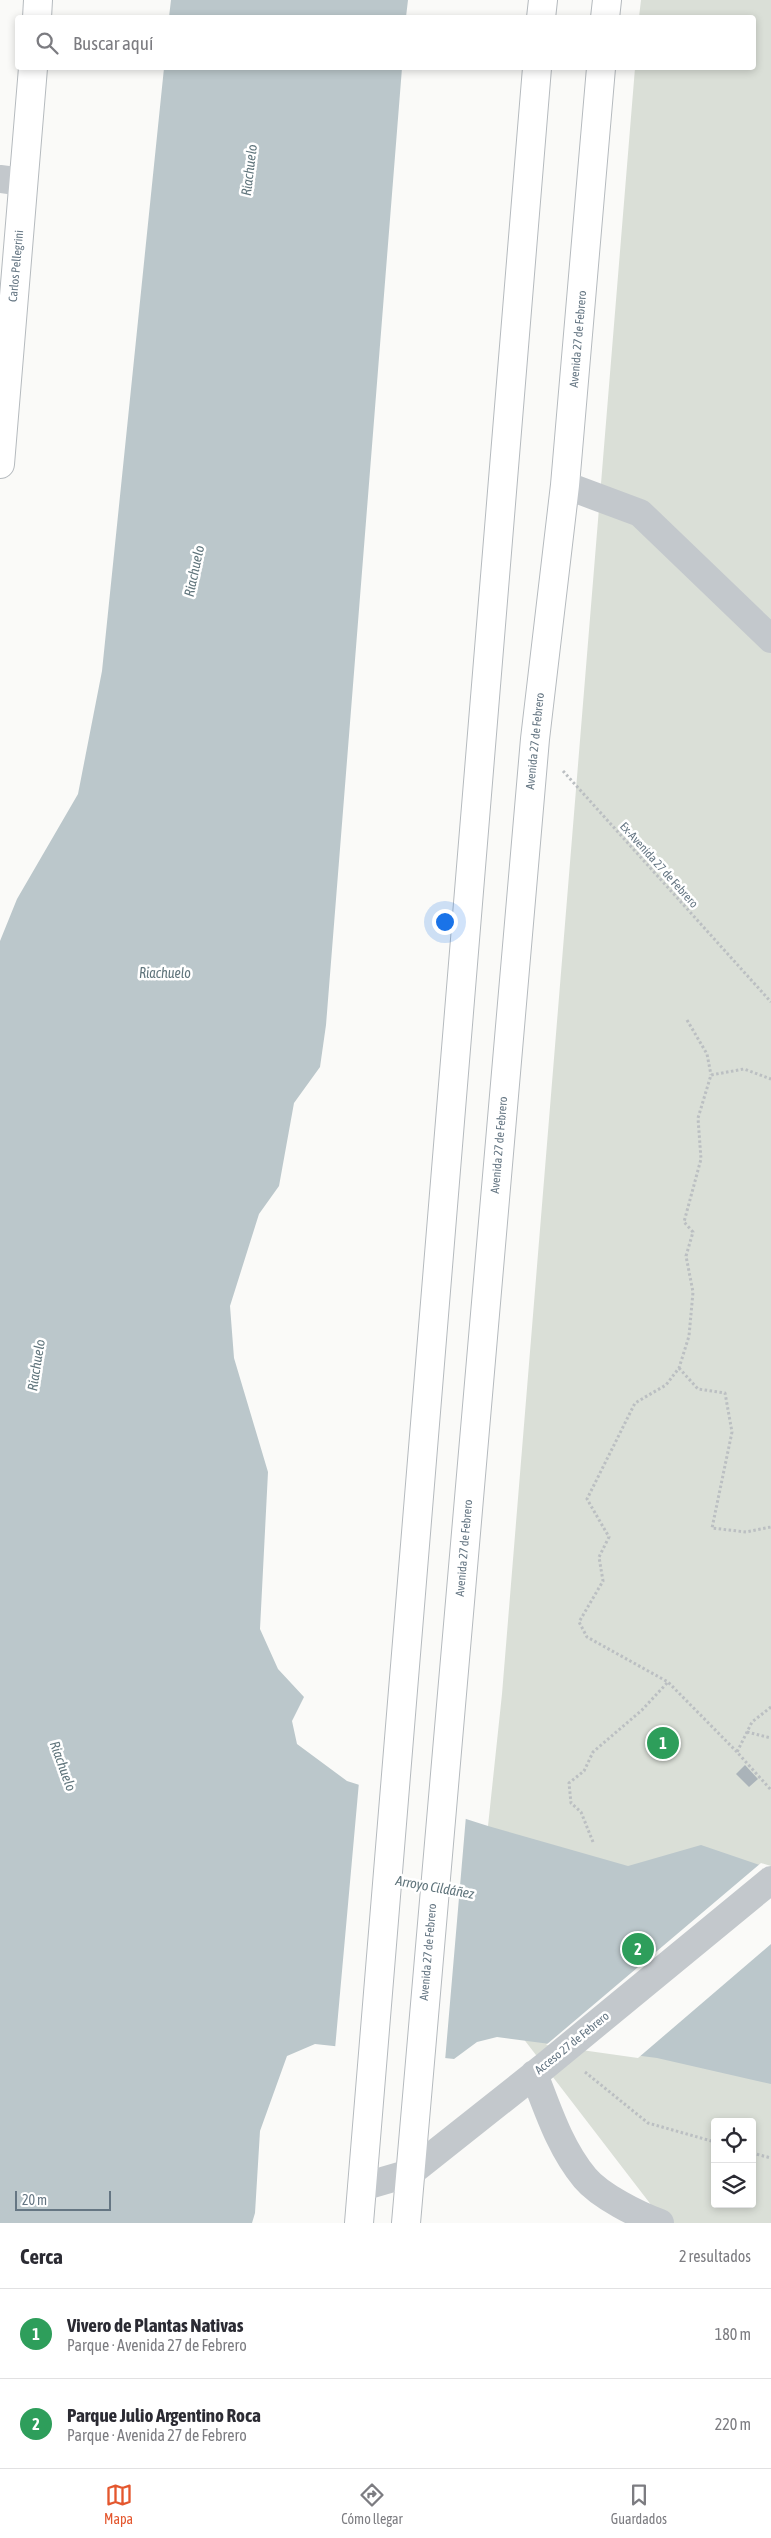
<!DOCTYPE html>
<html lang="es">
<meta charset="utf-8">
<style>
:root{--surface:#fff;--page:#f7f7f7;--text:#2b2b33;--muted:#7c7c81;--line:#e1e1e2;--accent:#e4572e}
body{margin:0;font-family:"Asap Condensed",sans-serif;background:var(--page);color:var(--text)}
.controls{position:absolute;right:15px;bottom:15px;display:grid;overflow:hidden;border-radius:5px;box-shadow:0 2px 8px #0003}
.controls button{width:45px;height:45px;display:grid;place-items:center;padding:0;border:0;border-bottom:1px solid var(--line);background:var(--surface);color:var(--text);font:25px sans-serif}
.scale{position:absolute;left:15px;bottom:12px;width:96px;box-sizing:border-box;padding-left:5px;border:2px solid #657683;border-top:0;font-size:14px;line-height:18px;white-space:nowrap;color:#657683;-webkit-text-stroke:4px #fff;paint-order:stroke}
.you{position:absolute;left:444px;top:921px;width:18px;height:18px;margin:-12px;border:4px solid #fff;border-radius:50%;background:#1a73e8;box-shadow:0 0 0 8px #1a73e833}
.badge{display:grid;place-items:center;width:32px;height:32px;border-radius:50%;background:var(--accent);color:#fff;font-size:16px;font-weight:700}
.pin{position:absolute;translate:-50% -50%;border:2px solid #fff;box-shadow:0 1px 5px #0006}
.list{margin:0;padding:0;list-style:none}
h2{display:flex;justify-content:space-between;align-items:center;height:65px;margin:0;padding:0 20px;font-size:21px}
h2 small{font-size:16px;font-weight:400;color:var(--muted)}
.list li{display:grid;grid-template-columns:32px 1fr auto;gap:15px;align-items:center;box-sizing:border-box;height:90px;padding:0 20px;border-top:1px solid var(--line)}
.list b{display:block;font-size:19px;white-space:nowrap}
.list p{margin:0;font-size:16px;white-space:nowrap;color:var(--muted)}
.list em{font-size:16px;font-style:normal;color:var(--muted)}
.icon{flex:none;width:28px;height:28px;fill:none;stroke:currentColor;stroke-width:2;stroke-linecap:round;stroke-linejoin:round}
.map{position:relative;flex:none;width:771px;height:2223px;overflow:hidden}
.search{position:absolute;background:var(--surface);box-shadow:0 2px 8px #0003;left:15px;right:15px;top:15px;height:55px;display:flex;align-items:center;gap:12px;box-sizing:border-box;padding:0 18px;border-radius:5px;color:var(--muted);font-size:19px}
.sheet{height:245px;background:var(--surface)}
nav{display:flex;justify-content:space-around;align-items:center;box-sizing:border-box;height:70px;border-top:1px solid var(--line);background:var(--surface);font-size:14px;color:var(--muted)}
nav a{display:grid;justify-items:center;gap:2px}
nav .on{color:var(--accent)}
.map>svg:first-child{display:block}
.green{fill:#dadfd7;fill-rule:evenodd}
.water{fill:#bbc7cb}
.pier{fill:#fafaf8}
.building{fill:#aab3b9}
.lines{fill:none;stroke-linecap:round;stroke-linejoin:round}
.major-casing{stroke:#b5babe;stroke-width:30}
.path{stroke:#bbbfc2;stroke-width:3;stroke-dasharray:2.5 2.5;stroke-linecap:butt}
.minor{stroke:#c3c8cc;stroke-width:28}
.major{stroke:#fff;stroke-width:28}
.labels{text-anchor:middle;stroke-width:5;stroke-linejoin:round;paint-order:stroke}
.street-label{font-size:12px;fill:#657683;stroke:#fff}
.water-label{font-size:14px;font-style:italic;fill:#60757c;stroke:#fff}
</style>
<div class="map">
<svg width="771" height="2223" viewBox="0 0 771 2223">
<rect width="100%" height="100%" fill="#fafaf8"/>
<path class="green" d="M 641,0 L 771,0 L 771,2223 L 665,2223 L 516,2029 L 488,1826 L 502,1694 L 635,68 L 754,68 L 754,18 L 639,17 ZM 715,2122 L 752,2122 L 752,2204 L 715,2204 Z"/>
<path class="water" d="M 171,0 L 408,0 L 406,17 L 169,17 Z
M 164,68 L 402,68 L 326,1025 L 320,1067 L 294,1103 L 279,1186 L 259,1214 L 230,1306 L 234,1358 L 268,1472 L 260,1629 L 278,1669 L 304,1697 L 292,1721 L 297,1744 L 347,1781 L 488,1826 L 628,1866 L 701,1845 L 771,1869 L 771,2084 L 657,2058 L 497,2037 L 477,2042 L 454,2059 L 315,2044 L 287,2056 L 260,2131 L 255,2213 L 252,2223 L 0,2223 L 0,941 L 17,899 L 78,794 L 102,671 Z"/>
<path class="pier" d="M 359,1782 L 466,1816 L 445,2061 L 335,2049 Z
M 761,1863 L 771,1866 L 771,1944 L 638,2058 L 546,2045 Z"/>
<path class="building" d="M 745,1765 L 758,1779 L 749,1787 L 736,1774 Z"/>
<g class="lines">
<g class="major-casing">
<path id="major" d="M 37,18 L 38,0
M 541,18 L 543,0
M 605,18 L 607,0
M 0,464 L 33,68
M 359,2223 L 537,68
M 406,2223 L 535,739 L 565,485 L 601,68"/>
</g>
<path class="path" d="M 563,771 L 771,1002
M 687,1020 L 707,1054 L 711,1075
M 679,1368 L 698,1389 L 725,1393 L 732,1432 L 712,1528 L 746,1532 L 771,1527
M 771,1707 L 752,1722 L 737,1752 L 771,1790
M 747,1732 L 771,1738
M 737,1752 L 668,1682 L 587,1637 L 579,1622 L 603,1581 L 599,1557 L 609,1537 L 587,1499 L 635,1403 L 666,1385 L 679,1368 L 689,1336 L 693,1292 L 686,1256 L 693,1232 L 684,1222 L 701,1159 L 698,1118 L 711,1075 L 744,1069 L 771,1079
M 593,1842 L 581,1812 L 571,1803 L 569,1783 L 584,1771 L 593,1752 L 642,1710 L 668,1682
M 585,2072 L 648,2123 L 715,2142
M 752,2153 L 771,2158"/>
<path class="minor" d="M 0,179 L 23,182
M 565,485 L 640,513 L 771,639
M 534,2074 C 548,2110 560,2148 585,2178 C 600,2196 638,2215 660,2223
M 362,2187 L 410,2173 L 545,2066 L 771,1880"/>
<use href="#major" class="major"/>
</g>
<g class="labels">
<g class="street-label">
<text transform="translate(16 266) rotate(-85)" y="4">Carlos Pellegrini</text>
<text transform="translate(578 339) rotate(-85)" y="4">Avenida 27 de Febrero</text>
<text transform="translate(535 741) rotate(-84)" y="4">Avenida 27 de Febrero</text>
<text transform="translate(659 865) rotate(48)" y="4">Ex-Avenida 27 de Febrero</text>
<text transform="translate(499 1145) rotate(-85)" y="4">Avenida 27 de Febrero</text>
<text transform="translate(464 1548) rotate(-85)" y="4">Avenida 27 de Febrero</text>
<text transform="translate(428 1952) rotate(-85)" y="4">Avenida 27 de Febrero</text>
<text transform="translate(572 2043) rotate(-39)" y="4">Acceso 27 de Febrero</text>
</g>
<g class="water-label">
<text transform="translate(249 170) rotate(-83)" y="5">Riachuelo</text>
<text transform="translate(194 571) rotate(-78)" y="5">Riachuelo</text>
<text x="165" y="978">Riachuelo</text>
<text transform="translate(36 1365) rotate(-81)" y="5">Riachuelo</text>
<text transform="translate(63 1766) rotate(70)" y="5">Riachuelo</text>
<text transform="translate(435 1887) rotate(10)" y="5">Arroyo Cildáñez</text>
</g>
</g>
</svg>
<div class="controls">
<button><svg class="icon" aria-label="locate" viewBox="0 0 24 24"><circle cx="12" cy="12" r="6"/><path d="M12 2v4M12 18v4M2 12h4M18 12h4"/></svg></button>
<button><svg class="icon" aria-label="layers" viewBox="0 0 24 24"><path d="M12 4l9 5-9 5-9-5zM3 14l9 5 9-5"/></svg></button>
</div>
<div class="scale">20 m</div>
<div class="you"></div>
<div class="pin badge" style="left:663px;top:1743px;background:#2e9e5b">1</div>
<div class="pin badge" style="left:638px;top:1949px;background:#2e9e5b">2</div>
<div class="search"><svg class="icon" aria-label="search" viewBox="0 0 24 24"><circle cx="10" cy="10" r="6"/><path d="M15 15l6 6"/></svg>Buscar aquí</div>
</div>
<section class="sheet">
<h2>Cerca<small>2 resultados</small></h2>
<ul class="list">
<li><span class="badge" style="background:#2e9e5b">1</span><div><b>Vivero de Plantas Nativas</b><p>Parque · Avenida 27 de Febrero</p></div><em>180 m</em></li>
<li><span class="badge" style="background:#2e9e5b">2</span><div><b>Parque Julio Argentino Roca</b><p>Parque · Avenida 27 de Febrero</p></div><em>220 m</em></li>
</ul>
</section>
<nav>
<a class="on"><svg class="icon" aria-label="map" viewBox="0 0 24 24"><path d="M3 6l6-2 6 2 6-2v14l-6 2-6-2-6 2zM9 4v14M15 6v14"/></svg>Mapa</a>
<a><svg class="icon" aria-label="directions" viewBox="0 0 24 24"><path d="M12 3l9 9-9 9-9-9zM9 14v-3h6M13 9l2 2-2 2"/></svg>Cómo llegar</a>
<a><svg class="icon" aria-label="saved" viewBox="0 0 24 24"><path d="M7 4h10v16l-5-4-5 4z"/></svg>Guardados</a>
</nav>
